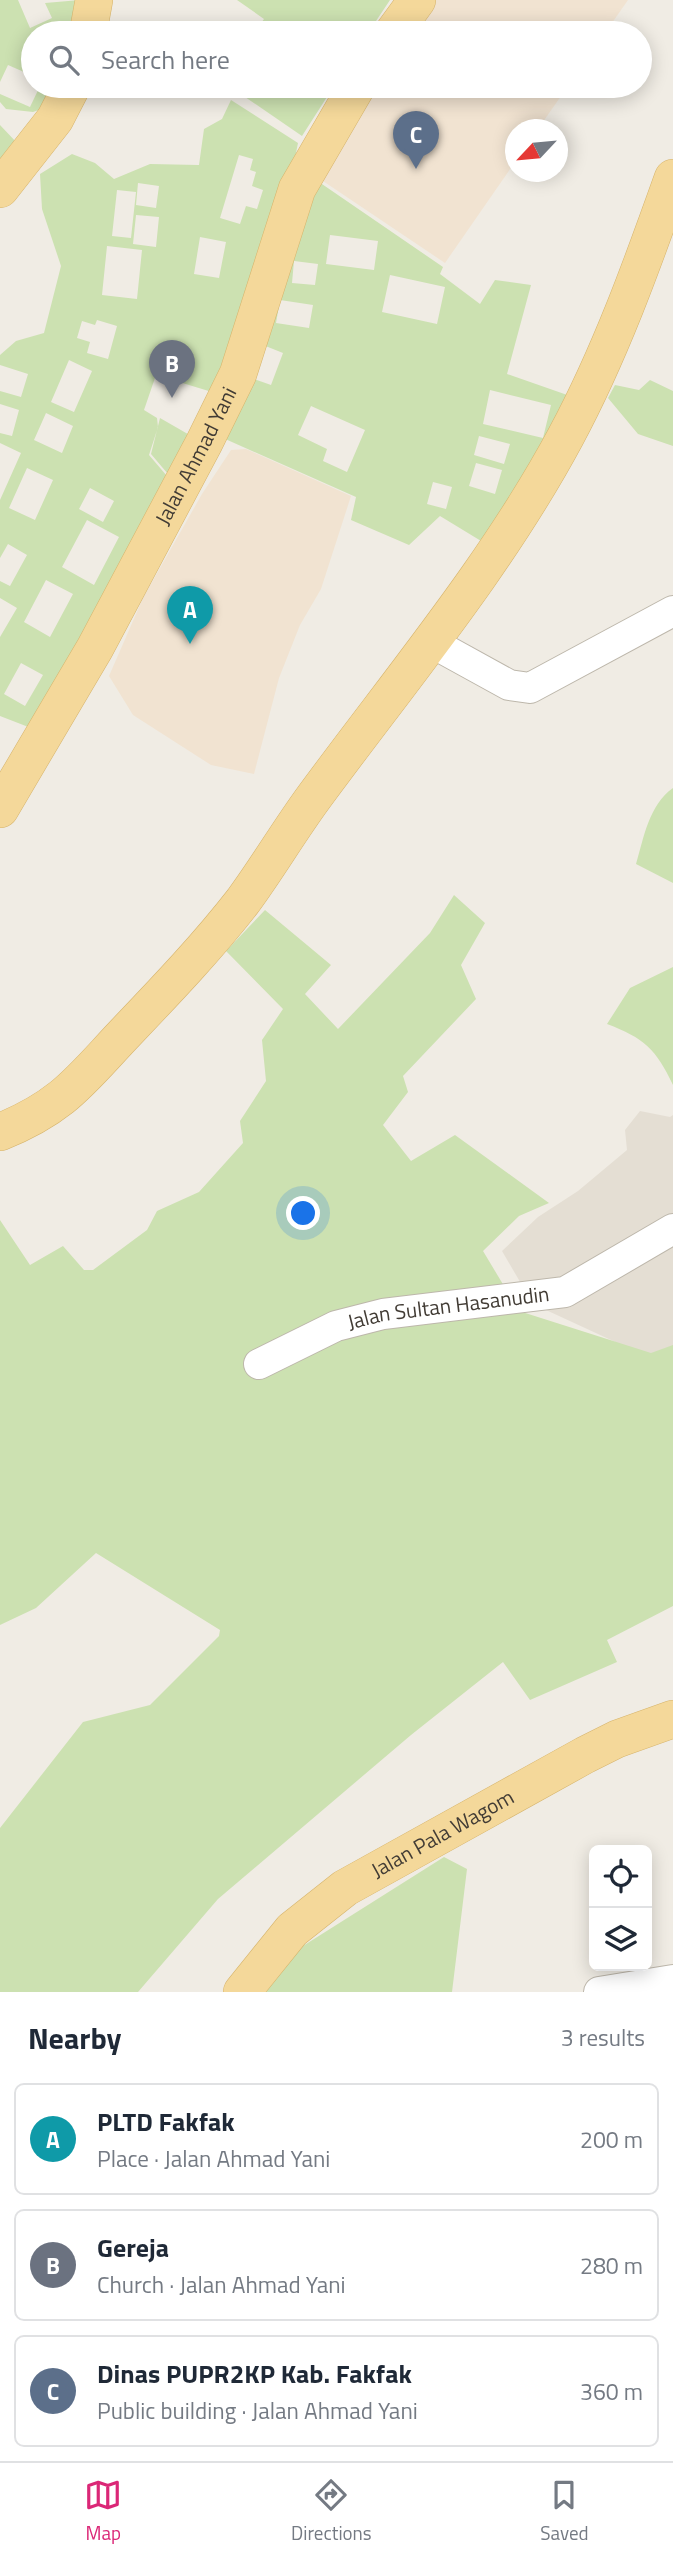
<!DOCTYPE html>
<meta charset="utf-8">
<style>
:root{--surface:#fff;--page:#f2f2f3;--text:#1f2937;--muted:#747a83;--line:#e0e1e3;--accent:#db2777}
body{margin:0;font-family:"Titillium Web",sans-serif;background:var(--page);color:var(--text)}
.controls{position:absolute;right:21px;bottom:21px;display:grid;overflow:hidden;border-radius:10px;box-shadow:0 4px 18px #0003}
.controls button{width:63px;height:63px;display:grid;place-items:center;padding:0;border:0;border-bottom:2px solid var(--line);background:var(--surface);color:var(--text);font:35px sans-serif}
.compass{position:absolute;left:505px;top:119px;width:63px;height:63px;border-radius:50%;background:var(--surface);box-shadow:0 4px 18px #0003;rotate:244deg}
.you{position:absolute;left:304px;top:1214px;width:24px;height:24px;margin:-18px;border:5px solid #fff;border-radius:50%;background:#1a73e8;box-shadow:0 0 0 10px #1a73e833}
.badge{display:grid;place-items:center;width:46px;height:46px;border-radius:50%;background:var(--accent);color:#fff;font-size:23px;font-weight:700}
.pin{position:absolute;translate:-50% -58px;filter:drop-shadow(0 2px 4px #0008)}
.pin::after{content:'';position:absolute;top:37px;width:24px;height:21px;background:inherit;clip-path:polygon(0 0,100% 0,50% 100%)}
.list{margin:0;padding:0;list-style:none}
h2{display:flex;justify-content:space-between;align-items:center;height:91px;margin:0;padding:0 28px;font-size:30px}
h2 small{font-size:23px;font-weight:400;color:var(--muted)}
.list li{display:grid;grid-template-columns:46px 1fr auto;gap:21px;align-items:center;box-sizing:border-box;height:112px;margin:0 14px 14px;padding:0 14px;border:2px solid var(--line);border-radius:10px}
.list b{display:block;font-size:26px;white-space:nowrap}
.list p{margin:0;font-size:23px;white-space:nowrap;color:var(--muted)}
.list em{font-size:23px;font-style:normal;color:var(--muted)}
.icon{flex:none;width:38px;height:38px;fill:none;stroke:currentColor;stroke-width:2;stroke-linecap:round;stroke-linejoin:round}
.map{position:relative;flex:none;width:673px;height:1992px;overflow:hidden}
.search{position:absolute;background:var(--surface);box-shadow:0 4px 18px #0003;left:21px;right:21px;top:21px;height:77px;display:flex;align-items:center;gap:18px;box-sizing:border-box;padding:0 24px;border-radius:38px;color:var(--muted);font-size:26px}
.sheet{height:469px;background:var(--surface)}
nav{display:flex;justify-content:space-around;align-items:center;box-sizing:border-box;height:98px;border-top:2px solid var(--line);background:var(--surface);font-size:19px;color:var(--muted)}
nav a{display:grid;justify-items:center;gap:4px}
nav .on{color:var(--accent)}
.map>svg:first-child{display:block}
.residential{fill:#e4ded3}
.commercial{fill:#f1e3d1}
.green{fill:#cce1b1;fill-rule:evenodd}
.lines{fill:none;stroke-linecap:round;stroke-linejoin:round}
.minor-casing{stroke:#bdb7ab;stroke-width:32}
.major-casing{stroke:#d6b46c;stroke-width:38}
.minor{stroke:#fff;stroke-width:30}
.major{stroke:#f4d89a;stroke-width:37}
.labels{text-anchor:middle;stroke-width:6;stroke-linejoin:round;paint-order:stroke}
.street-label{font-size:21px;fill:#423c35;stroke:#fff}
</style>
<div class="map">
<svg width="673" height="1992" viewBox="0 0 673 1992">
<rect width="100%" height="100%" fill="#f0ece4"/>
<path class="residential" d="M 640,1111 L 670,1117 L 673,1115 L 673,1358 L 663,1364 L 533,1304 L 502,1251 L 538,1217 L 578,1191 L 627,1150 L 625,1130 Z"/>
<path class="commercial" d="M 435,0 L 628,0 L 605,33 L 413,33 Z
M 378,86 L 568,86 L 538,129 L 516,130 L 515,162 L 445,263 L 317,177 Z
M 246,449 L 351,496 L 321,589 L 300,625 L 279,678 L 254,774 L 211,765 L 133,715 L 109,676 L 143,598 L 202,494 L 231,450 Z"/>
<path class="green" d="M 0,0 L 18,0 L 30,28 L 52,18 L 45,3 L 80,0 L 75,30 L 57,28 L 56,33 L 33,33 L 33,76 L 8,65 L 0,82 Z
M 237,0 L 390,0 L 368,33 L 254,33 L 264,19 Z
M 40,86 L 60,86 L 50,106 L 33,112 L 6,109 L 0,102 L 0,94 L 30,107 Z
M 229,86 L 334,86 L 302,136 Z
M 231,100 L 298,143 L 295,158 L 251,289 L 212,392 L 156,375 L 144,410 L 157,418 L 158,427 L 149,455 L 173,483 L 31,728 L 0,716 L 0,637 L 17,608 L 0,598 L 0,581 L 10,586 L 27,555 L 8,544 L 0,558 L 0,500 L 21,453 L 0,443 L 0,433 L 12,436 L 19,410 L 0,404 L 0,391 L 21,397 L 28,374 L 0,365 L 0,355 L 16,341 L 44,333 L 61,266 L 42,209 L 40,174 L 72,154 L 95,163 L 114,179 L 150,164 L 199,165 L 204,129 L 222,119 ZM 239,155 L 253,159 L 250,170 L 256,172 L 252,186 L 263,190 L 257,209 L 246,206 L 240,224 L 220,218 ZM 138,183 L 159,186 L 156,208 L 136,205 ZM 117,190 L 136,192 L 131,238 L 112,236 ZM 136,215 L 159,217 L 156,247 L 133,244 ZM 200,237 L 226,242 L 219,278 L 194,274 ZM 107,246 L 142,250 L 137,299 L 102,295 ZM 97,320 L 117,326 L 108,359 L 87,353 L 90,342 L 77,338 L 82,321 L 95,325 ZM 69,360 L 92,371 L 74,412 L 51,402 ZM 46,413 L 73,426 L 62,453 L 34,440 ZM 27,468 L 53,480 L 35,520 L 9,508 ZM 90,488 L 114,501 L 103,522 L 79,509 ZM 87,520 L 119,537 L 94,585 L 62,567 ZM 46,580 L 73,594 L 50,637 L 24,622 ZM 21,663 L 43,675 L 25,706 L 4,694 Z
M 0,125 L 18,144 L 0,164 Z
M 319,182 L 443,267 L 440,274 L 480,304 L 495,280 L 531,285 L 507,374 L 573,397 L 486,544 L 440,516 L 409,545 L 351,520 L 356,497 L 223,438 ZM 330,235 L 378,241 L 374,270 L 326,264 ZM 294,261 L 318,264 L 315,285 L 292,283 ZM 390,275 L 445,287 L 437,324 L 382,312 ZM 280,300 L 313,305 L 309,328 L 276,323 ZM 263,345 L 283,353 L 271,385 L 251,378 ZM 490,390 L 551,405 L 543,438 L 483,424 ZM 311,406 L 365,430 L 347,472 L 323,461 L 327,449 L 298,435 ZM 479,436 L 510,444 L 504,464 L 474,455 ZM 476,463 L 502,470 L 495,494 L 469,486 ZM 433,482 L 452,487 L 446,509 L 427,504 Z
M 650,380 L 673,391 L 673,446 L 638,434 L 608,398 L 615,385 L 639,390 Z
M 160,418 L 193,437 L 173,480 L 151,454 Z
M 673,788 L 673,883 L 636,864 C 644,837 649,805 673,788 Z
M 454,895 L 485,923 L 461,965 L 476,999 L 403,1076 L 408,1092 L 383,1125 L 411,1161 L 455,1135 L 549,1203 L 519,1216 L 483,1251 L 519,1311 L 651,1353 L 673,1345 L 673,1606 L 607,1640 L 617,1662 L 530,1700 L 503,1662 L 411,1735 L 218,1899 L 138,1992 L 0,1992 L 0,1828 L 83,1722 L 150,1705 L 219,1636 L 220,1630 L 96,1553 L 36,1608 L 0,1625 L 0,1220 L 30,1265 L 63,1246 L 84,1270 L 93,1270 L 147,1230 L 157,1211 L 199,1192 L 243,1143 L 240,1121 L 266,1081 L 262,1040 L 283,1009 L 226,951 L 265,910 L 331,965 L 305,994 L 338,1029 L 430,933 Z
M 673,967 L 673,1085 C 656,1049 644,1038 607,1024 L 630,988 Z
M 444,1857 L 467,1869 L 452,1992 L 266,1992 L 295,1951 Z"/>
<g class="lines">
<g class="minor-casing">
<g id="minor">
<path d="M 429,641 L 509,685 L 530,688 L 673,611"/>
<path id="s1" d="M 259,1364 L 336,1326 L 383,1314 L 565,1292 L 673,1229"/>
<path d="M 599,1992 L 673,1980"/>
</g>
</g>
<g class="major-casing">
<g id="major">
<path d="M 88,33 L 94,0"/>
<path d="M 393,33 L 417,0"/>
<path d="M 0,189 L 55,119 L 72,86"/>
<path id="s2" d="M 0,809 L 95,648 L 204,443 L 238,374 L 297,189 L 357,86"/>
<path d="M 0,1132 C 65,1106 82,1078 128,1030 C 168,988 208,946 243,901 C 268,867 289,831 314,797 C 400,680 497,565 566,436 C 610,354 642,265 673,178"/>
<path id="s3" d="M 242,1992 L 292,1930 L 345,1888 L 585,1755 L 617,1739 L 673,1719"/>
</g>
</g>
<use href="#minor" class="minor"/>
<use href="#major" class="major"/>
</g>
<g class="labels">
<g class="street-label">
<text dy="7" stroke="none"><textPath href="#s2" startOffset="404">Jalan Ahmad Yani</textPath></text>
<text dy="7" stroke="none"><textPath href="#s1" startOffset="200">Jalan Sultan Hasanudin</textPath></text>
<text dy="7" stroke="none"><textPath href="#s3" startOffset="259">Jalan Pala Wagom</textPath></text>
</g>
</g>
</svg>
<div class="controls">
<button><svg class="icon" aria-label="locate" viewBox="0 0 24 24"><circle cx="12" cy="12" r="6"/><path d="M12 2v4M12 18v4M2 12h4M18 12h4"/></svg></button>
<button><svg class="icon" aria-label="layers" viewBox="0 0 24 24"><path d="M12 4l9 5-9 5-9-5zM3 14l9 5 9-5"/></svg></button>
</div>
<svg class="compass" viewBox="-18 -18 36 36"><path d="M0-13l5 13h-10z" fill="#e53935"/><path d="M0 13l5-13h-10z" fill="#747a83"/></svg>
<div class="you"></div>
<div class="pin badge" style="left:190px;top:644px;background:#0f9aa8">A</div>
<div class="pin badge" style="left:172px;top:398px;background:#6b7280">B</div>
<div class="pin badge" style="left:416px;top:169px;background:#5c6f8a">C</div>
<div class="search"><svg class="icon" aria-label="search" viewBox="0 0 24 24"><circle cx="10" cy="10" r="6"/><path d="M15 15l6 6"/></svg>Search here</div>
</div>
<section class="sheet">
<h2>Nearby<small>3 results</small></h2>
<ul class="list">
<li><span class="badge" style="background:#0f9aa8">A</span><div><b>PLTD Fakfak</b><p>Place · Jalan Ahmad Yani</p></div><em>200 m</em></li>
<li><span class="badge" style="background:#6b7280">B</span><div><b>Gereja</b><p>Church · Jalan Ahmad Yani</p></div><em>280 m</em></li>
<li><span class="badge" style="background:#5c6f8a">C</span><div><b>Dinas PUPR2KP Kab. Fakfak</b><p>Public building · Jalan Ahmad Yani</p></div><em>360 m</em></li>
</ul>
</section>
<nav>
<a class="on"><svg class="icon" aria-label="map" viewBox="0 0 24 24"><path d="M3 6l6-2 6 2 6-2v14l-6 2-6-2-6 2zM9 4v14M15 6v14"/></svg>Map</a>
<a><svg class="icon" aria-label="directions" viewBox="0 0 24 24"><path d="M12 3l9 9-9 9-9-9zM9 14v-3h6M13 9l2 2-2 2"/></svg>Directions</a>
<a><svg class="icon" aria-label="saved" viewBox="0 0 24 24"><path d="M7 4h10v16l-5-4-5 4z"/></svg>Saved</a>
</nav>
